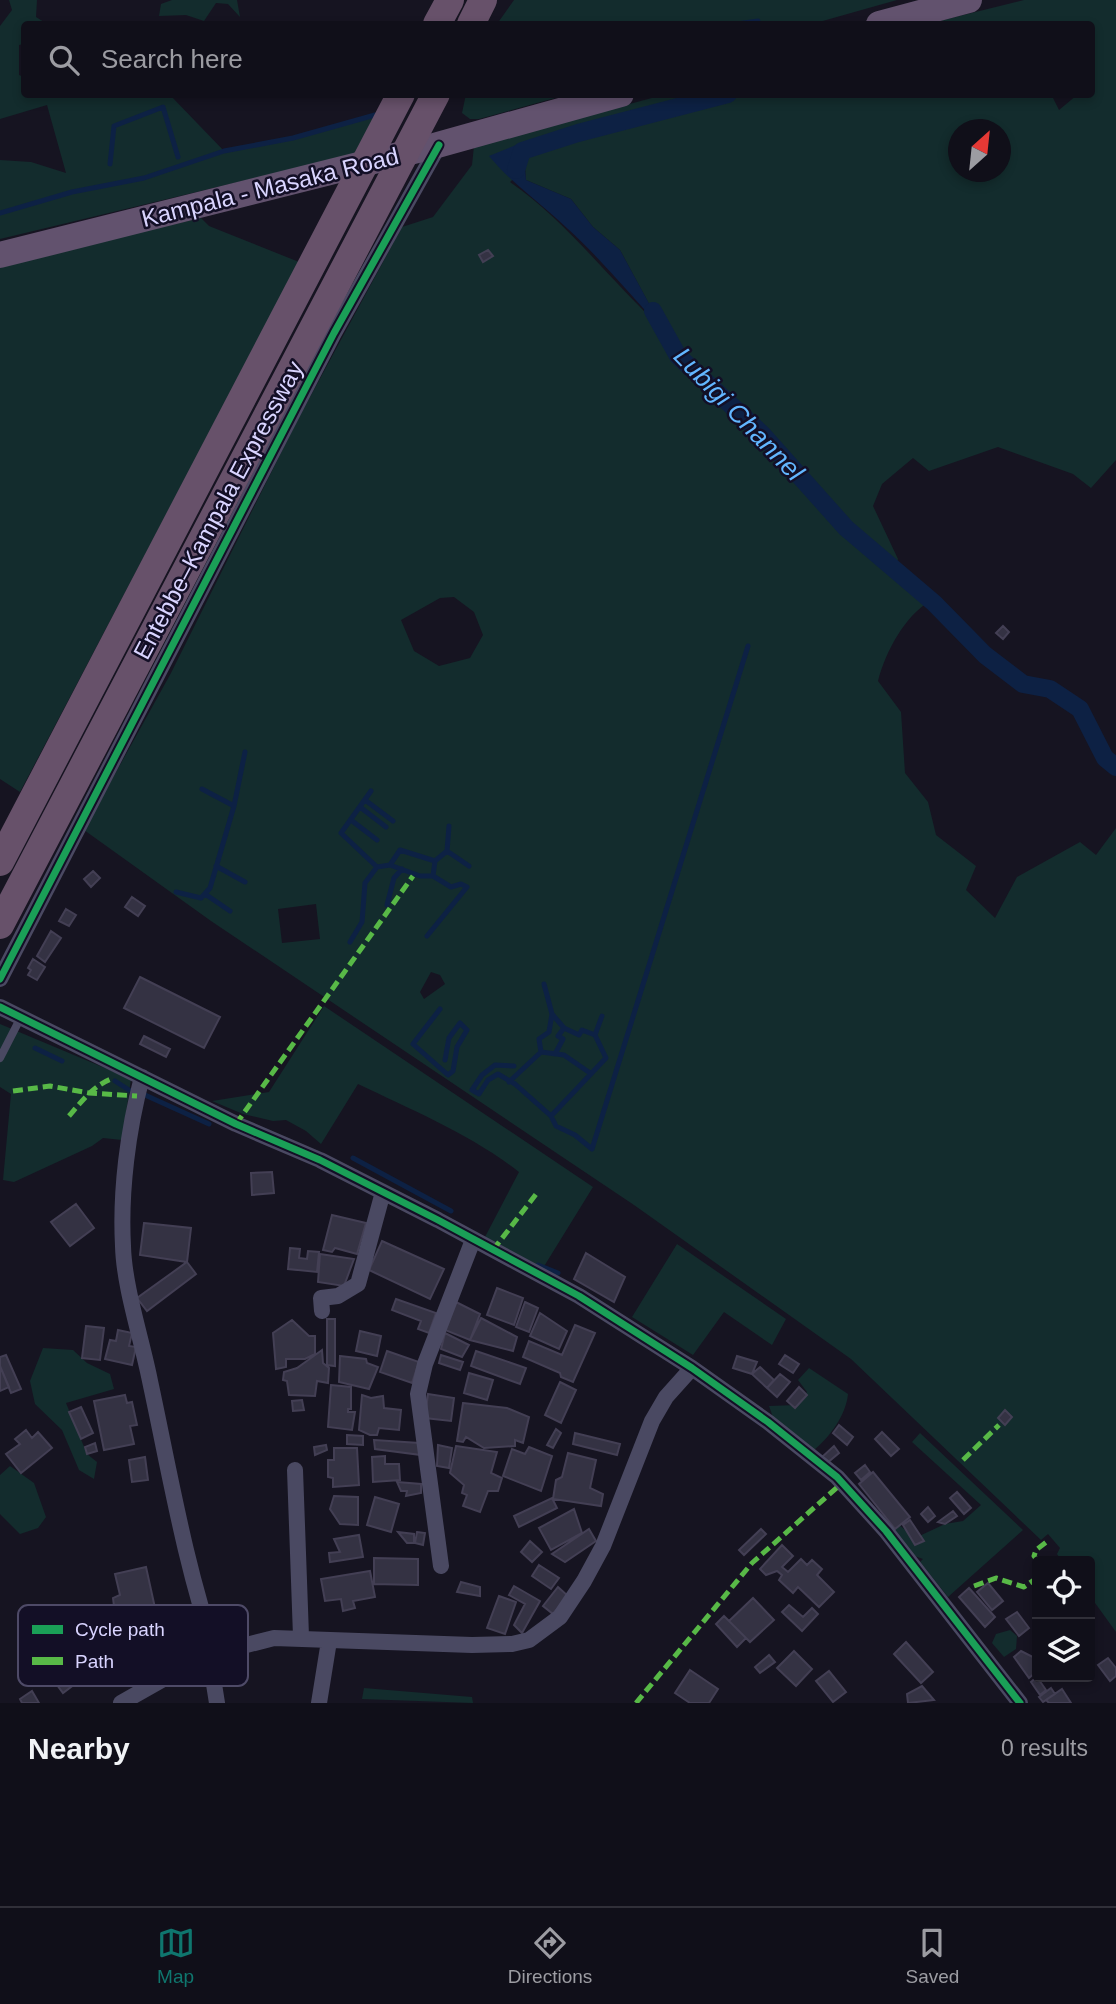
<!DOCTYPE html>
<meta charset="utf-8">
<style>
:root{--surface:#100f19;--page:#1e1d26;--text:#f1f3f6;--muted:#9c9ca2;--line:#302f38;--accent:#0f766e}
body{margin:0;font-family:Arial,sans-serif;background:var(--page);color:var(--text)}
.controls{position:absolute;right:21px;bottom:21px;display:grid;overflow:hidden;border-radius:7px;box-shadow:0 4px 10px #0003}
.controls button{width:63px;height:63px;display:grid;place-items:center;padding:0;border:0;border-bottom:2px solid var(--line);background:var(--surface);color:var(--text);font:35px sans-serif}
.compass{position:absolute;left:948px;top:119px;width:63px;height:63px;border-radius:50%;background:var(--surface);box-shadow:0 4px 10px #0003;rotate:27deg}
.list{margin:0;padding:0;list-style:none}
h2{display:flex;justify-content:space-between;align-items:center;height:91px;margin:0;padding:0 28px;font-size:30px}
h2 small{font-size:23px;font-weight:400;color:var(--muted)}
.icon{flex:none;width:38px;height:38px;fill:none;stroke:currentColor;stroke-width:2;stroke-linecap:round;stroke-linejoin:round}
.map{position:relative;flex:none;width:1116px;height:1703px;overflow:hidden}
.search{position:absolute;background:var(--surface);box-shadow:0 4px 10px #0003;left:21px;right:21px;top:21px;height:77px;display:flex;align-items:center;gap:18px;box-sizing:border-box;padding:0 24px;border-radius:7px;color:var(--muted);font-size:26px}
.sheet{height:203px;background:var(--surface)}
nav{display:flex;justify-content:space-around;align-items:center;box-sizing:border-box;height:98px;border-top:2px solid var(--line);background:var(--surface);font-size:19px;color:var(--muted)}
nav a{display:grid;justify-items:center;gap:4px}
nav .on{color:var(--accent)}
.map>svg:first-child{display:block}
</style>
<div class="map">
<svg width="1116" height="1703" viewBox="0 0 1116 1703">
<rect width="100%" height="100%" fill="#161421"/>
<path fill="#132c2d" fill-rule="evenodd" d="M9,0H37L36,17L47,24H24V44L19,45V75L24,77V94L170,95L224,151L293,138L375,115L355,154L0,239V160L31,162L66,173L47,105L0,119V26L12,10Z
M172,0H237L240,17L228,4L216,3L204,21L186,15L159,16L161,4Z
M514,0H897L812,24H497Z
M1024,0H1116V460L1091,488L1073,474L998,447L929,471L913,458L882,484L873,506L898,559L894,569L931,600C904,617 886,651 878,681L901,712L905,773L928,802L936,835L976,866L966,890L995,918L1017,877L1080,842L1096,855L1116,828V1632L1090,1596V1561H1062L1057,1554L1060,1548L1048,1534L1041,1540L851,1359L634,1205L211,921L84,830L171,673L296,423L402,227L433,217L472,165L474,146L663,95L1051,94L1059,110L1077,95L1092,94V24H927ZM958,130H1000V172H958ZM525,168L526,180L571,199L593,227L620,250L662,328C610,281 569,223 510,182ZM454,597L474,612L483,635L470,658L439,666L414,651L401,620L440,598ZM316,904L320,939L282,943L278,909ZM431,972L440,975L445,984L424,999L420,992Z
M466,94H566V95L479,119H470L462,113Z
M201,218L209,226L299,262L20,792L0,779V265Z
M324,1006L593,1187L543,1268L485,1237L519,1172C472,1135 412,1110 358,1084L321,1144L306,1131L286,1120L273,1121L243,1114L212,1101L269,1092Z
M0,1024L131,1079L122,1140L103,1138L92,1146L14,1182L3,1180L11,1094L0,1087Z
M677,1244L786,1319L772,1345L724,1312L693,1355L632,1317Z
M43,1348L73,1350L87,1363L110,1374L114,1389L66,1403L87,1454L97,1462L94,1479L79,1470L62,1430L35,1404L30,1381Z
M809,1368L848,1394C846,1415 830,1437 814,1450L775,1423L769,1406L797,1405L807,1392L798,1380Z
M920,1433L1023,1530L948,1597L920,1562L923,1559L909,1554L893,1526L898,1524L915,1538L945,1524L963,1521L981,1505L912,1442Z
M10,1466L34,1483L46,1517L38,1528L20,1534L0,1514V1475Z
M1010,1630L1017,1636L1016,1649L1004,1657L992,1643L996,1634Z
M364,1688L472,1697L473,1703L362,1699Z"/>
<path fill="#0d2144" d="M516,145L530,154L525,168L526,180L571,199L593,227L620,250L664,331C632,297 602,260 568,229C542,204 512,184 489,156Z"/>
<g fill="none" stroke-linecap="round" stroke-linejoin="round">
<path stroke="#0d2144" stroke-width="5" d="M737,24L758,21
M110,164L114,126L163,107L178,157
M0,213L72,192L144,178L224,151L293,138L375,115
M202,789L234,806
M371,791L341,833L377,867
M365,800L393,821
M360,807L386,827
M351,820L377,840
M447,851L469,866
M390,865L420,876H433L435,861
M216,866L245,882
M176,892L201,898L210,888L234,806L245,752
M205,894L230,911
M387,905L394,878L402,869
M427,936L467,887L461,884L451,887L433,876
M350,942L362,922L365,883L377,867L390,865L400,850L435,861L447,851L449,826
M440,1009L413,1044L448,1075L453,1071L457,1047L467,1030L460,1023L449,1038L445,1060
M552,1014L564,1028L579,1035L582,1030L595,1035
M35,1048L62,1061
M541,1052L539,1039L549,1032L552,1014L544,984
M555,1054L563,1039L558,1036L564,1028
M514,1066L495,1065L482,1075L472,1090L479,1094L488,1080L498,1074L515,1084L551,1116L556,1126L575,1135L592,1149L748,646
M115,1081L129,1090
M509,1082L541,1052L564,1055L590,1073
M145,1095L209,1124
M551,1116L606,1058L595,1035L602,1016
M353,1158L451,1211
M538,1265L558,1273"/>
<path stroke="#0d2144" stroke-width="18" d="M516,170L522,151L578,133L728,94
M653,311L678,356L762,434L846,528L934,603L985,655L1023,684L1050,689L1080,709L1105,758L1116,767"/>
</g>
<path fill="#343243" stroke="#433f54" stroke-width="2" d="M488,250L493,256L483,262L479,255Z
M1003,626L1009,632L1003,639L996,633Z
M93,871L100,878L91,887L84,879Z
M132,897L145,906L138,916L125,907Z
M66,909L76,915L69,926L59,921Z
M51,931L61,938L45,962L37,956Z
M33,959L45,967L37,980L28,975L31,970L28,968Z
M140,977L220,1017L204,1048L124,1008Z
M144,1036L170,1049L166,1057L140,1044Z
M272,1172L274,1193L252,1195L251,1173Z
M76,1204L94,1228L70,1246L51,1222Z
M332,1215L366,1223L357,1254L335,1248L332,1252L323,1250Z
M144,1223L191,1228L187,1262L140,1255Z
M382,1241L444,1269L430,1299L369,1270Z
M290,1248L300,1249L299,1258L307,1259L308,1251L319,1252L317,1272L288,1269Z
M586,1253L625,1277L614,1302L574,1279Z
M320,1254L354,1259L344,1286L318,1282Z
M187,1262L196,1274L147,1311L137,1298Z
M497,1288L523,1298L514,1325L487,1315Z
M396,1299L436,1313L429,1333L418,1329L421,1321L392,1310Z
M454,1301L480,1314L470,1340L445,1330Z
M525,1302L538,1308L529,1332L516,1327Z
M540,1313L567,1331L559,1349L530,1336Z
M481,1318L517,1337L513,1351L470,1340Z
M327,1319H335V1366L327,1365Z
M292,1320L309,1336H315V1354L305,1359H286V1367L276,1369L273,1333Z
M575,1325L595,1333L573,1382L561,1377L560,1373L523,1357L529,1341L562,1355Z
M86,1326L104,1328L100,1360L82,1358Z
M118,1330L132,1333L129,1346L136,1347L132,1365L105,1359L110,1340L116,1341Z
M360,1331L381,1336L377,1356L356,1351Z
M445,1333L469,1345L462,1357L441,1349Z
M322,1350L323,1363L329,1368L328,1383L317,1381L315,1396L289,1395L287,1381L283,1380L284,1372L297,1368Z
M387,1351L419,1362L412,1383L380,1372Z
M476,1351L526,1368L520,1384L471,1366Z
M6,1355L21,1389L11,1393L0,1366V1357Z
M441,1355L463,1362L460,1370L439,1363Z
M785,1355L799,1364L793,1373L779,1364Z
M340,1356L366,1359L367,1363L378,1367L369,1389L339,1382Z
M737,1356L757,1362L752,1374L733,1368Z
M0,1366L9,1387L0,1391Z
M760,1367L774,1380L767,1388L752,1374Z
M469,1373L493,1380L487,1400L464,1393Z
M780,1374L790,1382L777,1397L767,1388Z
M560,1382L576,1390L561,1423L545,1415Z
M331,1385L351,1387V1409H348V1412H355L352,1430L328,1427Z
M799,1387L807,1395L795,1408L787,1401Z
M428,1394L454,1398L451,1421L425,1418Z
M125,1395L127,1403L132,1402L137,1425L130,1426L134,1444L104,1450L94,1401Z
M362,1395L371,1398L383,1396L384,1408L401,1410L399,1430L379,1428L377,1435H370L359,1430Z
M302,1400L304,1410L293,1411L292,1401Z
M463,1403L507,1408L529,1417L523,1443L515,1440V1446L484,1448L466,1437L463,1442L457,1441Z
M81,1407L93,1433L81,1439L69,1412Z
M1005,1410L1012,1417L1005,1425L998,1418Z
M839,1425L853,1437L847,1445L833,1433Z
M556,1429L561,1433L553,1448L547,1445Z
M26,1430L32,1438L38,1432L52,1448L21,1473L6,1454L20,1444L15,1439Z
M882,1432L899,1449L891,1456L875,1439Z
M575,1433L620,1444L617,1455L573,1444Z
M347,1435L363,1436V1445L347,1444Z
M374,1440L419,1443L421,1455L375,1449Z
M95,1443L97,1451L87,1454L85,1447Z
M326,1445L327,1450L315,1455L314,1447Z
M438,1445L452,1448L449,1468L437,1466Z
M456,1446L497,1452L491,1473L502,1478L498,1491H488L480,1512L463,1506L467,1495L462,1493L464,1485L450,1473Z
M834,1446L839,1453L827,1463L822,1457Z
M529,1447L552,1456L541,1491L503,1476L512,1449L525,1454Z
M334,1448H357L359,1485L333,1487V1478L328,1477V1460H334Z
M568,1453L596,1460L590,1488L603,1494L601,1506L553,1499L556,1480L562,1477Z
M385,1456V1464H399L400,1480L373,1482L372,1457Z
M145,1457L148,1480L132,1482L129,1460Z
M865,1465L870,1472L861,1480L855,1473Z
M873,1472L910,1517L895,1529L859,1484Z
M397,1482L421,1484V1493L406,1496L407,1491H401Z
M957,1492L971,1508L964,1514L950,1498Z
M334,1496L358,1497V1525L340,1524L330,1509Z
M375,1497L399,1504L391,1532L367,1525Z
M552,1498L557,1508L519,1527L514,1516Z
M928,1507L935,1516L928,1522L921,1514Z
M574,1509L582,1533L551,1550L539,1528Z
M953,1511L957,1516L945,1524L938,1522Z
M910,1520L924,1541L915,1545L903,1525Z
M589,1529L596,1541L565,1562L552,1554Z
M761,1529L766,1534L744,1555L739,1550Z
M398,1532L414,1534V1543H407Z
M417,1532L425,1533L423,1545L415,1543Z
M359,1535L363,1557L330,1562L329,1553L340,1552L334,1539Z
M530,1541L542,1552L532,1562L521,1552Z
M782,1545L793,1556L782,1567L788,1572L801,1559L807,1565L812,1560L822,1569L817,1575L834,1592L819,1607L798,1587L793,1593L779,1580L782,1575L777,1571L766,1575L760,1569Z
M374,1558L418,1559V1585L374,1584Z
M539,1565L559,1578L551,1589L532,1576Z
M146,1567L155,1608L141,1620L116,1622L113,1598L120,1595L115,1574Z
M370,1571L375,1597L353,1601L355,1608L343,1611L341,1599L325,1601L321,1579Z
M461,1582L480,1587V1596L457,1592Z
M988,1583L1003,1601L992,1610L977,1592Z
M514,1586L540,1601L522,1633L514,1625L525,1604L509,1595Z
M558,1587L568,1596L553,1614L543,1606Z
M969,1588L995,1617L985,1627L959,1597Z
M499,1596L516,1602L505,1634L487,1628Z
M753,1598L774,1620L750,1642L729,1621Z
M789,1605L803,1617L812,1608L818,1614L802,1631L782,1612Z
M1017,1612L1029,1628L1019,1636L1006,1619Z
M724,1616L746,1638L737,1647L716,1624Z
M906,1642L933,1672L921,1683L894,1654Z
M76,1649L92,1671L63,1693L46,1670Z
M794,1651L812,1669L796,1686L777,1668Z
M1021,1651L1037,1659V1671L1029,1678L1014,1657Z
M769,1655L775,1662L760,1673L755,1667Z
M1108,1658L1116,1668V1676L1110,1681L1098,1665Z
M690,1670L718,1689L709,1703H690L675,1693Z
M829,1671L846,1692L833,1702L816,1681Z
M1037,1677L1046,1690L1040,1695L1031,1682Z
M922,1686L934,1700L908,1703L907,1694Z
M1051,1688L1055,1694L1043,1702L1039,1697Z
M1062,1689L1071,1703H1049L1046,1700Z
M32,1691L39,1703H22L20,1699Z"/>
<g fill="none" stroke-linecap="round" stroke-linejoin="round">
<path stroke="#4a4962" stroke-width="8" d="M0,1058L21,1017"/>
<path stroke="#4a4962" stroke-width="16" d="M0,979L334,333L439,145
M0,1007L236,1124L320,1160L438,1220L579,1296L692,1368L768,1422L837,1477L886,1531L1020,1703
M142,1077C128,1130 120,1191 123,1246C124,1287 142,1340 150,1381C170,1474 185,1565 216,1655
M322,1311L321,1298L338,1296L358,1284L383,1192
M295,1470L301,1636
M441,1566L418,1394L425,1364L473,1240
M210,1659L217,1703
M121,1703L181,1669L235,1648L274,1638L472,1645L512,1644L529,1640L560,1617L584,1581L603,1546L652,1421L666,1397L692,1368
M319,1703L329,1641"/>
<path stroke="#62526e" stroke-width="26" d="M879,24L969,0
M0,255L434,146L621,94"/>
<path stroke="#67516a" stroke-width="28" d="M437,24L450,0
M471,24L483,0"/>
<path stroke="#67516a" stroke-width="28" d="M0,862L401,94
M0,925L436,94"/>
<path stroke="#58b947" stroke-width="5" stroke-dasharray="10 5" stroke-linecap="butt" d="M13,1091L50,1086L89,1093L137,1096
M69,1116C82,1101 93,1086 111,1079
M236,1124L413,876
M493,1250L537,1193
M963,1460L999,1425
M1038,1561L1034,1556L1036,1550L1049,1540
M974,1586L996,1578L1024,1587L1037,1578
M636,1703L752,1563L842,1483"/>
<g stroke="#130f26" stroke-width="11">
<path id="cycleway" d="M0,979L334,333L439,145
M0,1007L236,1124L320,1160L438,1220L579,1296L692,1368L768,1422L837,1477L886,1531L1020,1703"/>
</g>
<use href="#cycleway" stroke="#1a9f57" stroke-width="7"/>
</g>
<g text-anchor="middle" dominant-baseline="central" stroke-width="5" stroke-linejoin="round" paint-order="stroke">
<g font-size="24" fill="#d9d4ff" stroke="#130f26">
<text transform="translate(270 187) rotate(-14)">Kampala - Masaka Road</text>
<text transform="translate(218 510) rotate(-62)">Entebbe–Kampala Expressway</text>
</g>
<g font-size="26" font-style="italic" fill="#62b6ff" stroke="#130f26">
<text transform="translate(739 414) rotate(46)">Lubigi Channel</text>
</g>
</g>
<rect x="18" y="1605" width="230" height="81" rx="10" fill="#130f26" stroke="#4e4a67" stroke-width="2"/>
<rect x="32" y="1625" width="31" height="9" fill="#1a9f57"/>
<rect x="32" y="1657" width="31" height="8" fill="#58b947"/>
<g font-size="19" fill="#d9d4ff">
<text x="75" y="1636">Cycle path</text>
<text x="75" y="1668">Path</text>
</g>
</svg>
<div class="controls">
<button><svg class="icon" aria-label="locate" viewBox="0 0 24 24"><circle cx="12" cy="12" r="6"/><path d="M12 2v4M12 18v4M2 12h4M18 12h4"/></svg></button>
<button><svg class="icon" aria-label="layers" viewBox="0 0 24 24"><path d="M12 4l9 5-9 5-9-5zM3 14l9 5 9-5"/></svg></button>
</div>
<svg class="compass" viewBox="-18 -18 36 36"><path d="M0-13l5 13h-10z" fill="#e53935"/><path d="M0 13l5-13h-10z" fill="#9c9ca2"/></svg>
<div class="search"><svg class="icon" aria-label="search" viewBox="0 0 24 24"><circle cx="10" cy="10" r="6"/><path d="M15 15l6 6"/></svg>Search here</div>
</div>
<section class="sheet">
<h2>Nearby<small>0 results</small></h2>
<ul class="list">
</ul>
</section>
<nav>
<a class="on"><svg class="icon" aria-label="map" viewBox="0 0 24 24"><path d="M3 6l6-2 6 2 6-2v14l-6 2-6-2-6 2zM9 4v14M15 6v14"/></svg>Map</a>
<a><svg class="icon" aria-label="directions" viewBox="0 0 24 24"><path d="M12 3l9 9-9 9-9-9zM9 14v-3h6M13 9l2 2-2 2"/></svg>Directions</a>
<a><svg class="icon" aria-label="saved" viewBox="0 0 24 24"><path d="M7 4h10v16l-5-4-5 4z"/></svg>Saved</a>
</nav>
